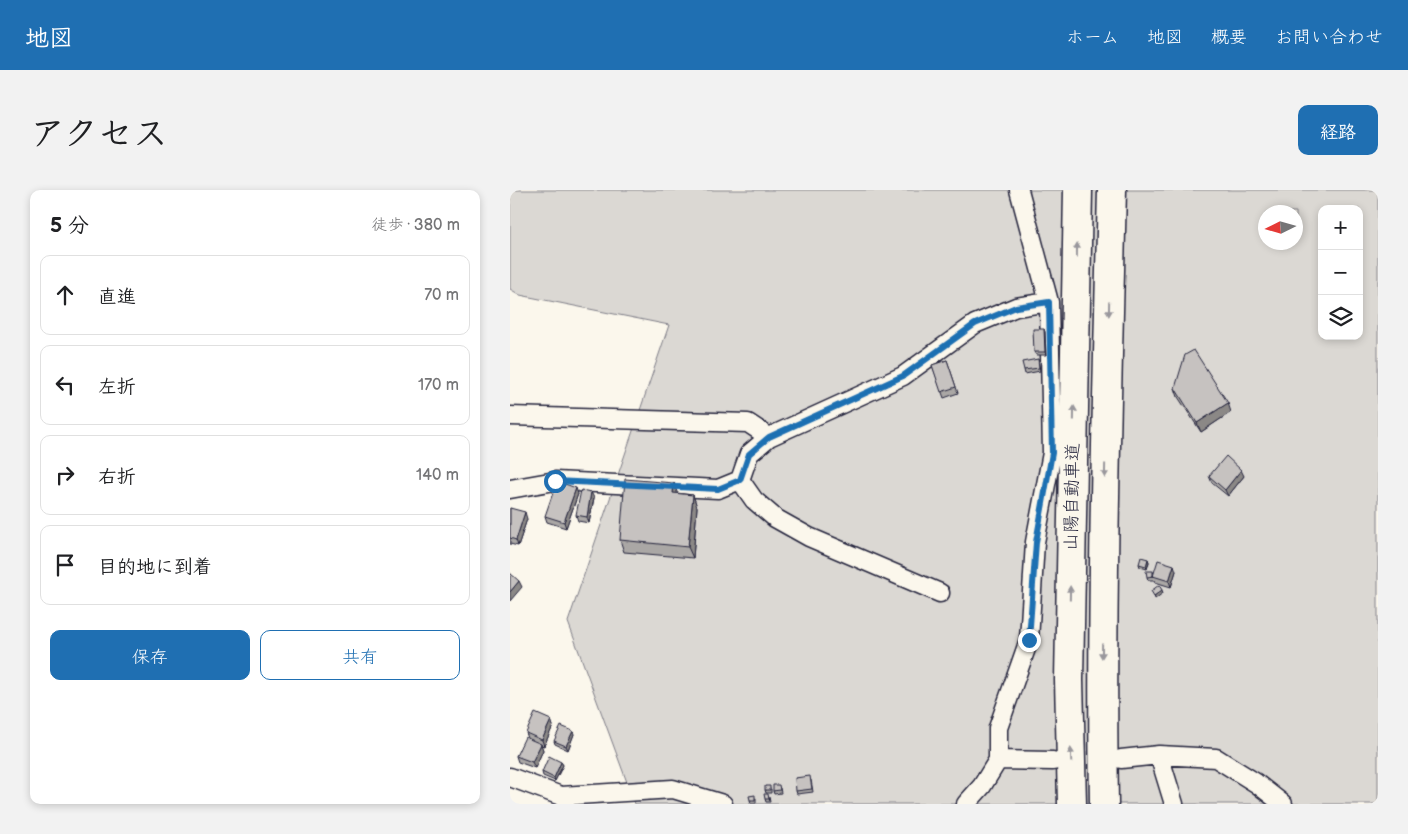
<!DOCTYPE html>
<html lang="ja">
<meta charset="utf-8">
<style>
:root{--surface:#fff;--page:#f2f2f2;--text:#202124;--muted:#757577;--line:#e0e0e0;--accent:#1f6fb2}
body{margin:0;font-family:"Balsamiq Sans","Klee One",sans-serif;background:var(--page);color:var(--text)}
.controls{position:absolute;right:15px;top:15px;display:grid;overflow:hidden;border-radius:10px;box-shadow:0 2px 8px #0003}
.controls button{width:45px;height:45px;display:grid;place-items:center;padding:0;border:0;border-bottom:1px solid var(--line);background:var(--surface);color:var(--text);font:25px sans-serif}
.compass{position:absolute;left:748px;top:15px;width:45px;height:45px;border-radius:50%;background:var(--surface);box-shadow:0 2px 8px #0003;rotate:265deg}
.stop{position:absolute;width:15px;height:15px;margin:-11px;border:4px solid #1f6fb2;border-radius:50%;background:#fff}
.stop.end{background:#1f6fb2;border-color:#fff;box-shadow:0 1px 5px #0008}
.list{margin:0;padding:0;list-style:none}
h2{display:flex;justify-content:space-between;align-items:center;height:65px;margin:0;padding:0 20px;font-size:21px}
h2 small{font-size:16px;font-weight:400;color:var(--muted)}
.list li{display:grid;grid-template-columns:32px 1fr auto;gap:15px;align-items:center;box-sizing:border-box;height:80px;margin:0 10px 10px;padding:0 10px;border:1px solid var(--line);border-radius:10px}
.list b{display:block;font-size:19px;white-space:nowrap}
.list em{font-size:16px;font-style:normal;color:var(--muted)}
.actions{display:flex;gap:10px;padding:15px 20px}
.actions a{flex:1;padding:11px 0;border:1px solid var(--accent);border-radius:10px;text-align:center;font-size:18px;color:var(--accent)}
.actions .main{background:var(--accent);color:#fff}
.icon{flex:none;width:28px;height:28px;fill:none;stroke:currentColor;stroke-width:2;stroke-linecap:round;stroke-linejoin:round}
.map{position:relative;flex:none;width:868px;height:614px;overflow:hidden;border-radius:10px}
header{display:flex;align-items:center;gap:30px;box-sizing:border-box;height:70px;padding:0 25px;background:var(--accent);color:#fff}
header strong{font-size:24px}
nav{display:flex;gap:28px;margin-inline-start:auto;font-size:18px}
.intro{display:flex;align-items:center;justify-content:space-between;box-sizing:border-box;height:120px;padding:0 30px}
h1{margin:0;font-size:35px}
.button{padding:12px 22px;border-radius:10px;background:var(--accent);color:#fff;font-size:18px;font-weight:700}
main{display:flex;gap:30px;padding:0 30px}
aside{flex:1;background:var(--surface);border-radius:10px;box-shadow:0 2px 8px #0003}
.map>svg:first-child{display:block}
</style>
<header>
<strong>地図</strong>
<nav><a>ホーム</a><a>地図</a><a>概要</a><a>お問い合わせ</a></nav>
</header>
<div class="intro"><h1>アクセス</h1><a class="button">経路</a></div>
<main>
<aside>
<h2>5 分<small>徒歩 · 380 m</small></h2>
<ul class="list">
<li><svg class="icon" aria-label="ahead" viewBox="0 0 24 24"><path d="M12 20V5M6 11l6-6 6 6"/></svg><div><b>直進</b></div><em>70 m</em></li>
<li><svg class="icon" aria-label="left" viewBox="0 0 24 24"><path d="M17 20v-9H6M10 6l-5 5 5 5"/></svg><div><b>左折</b></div><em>170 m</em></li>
<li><svg class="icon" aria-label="right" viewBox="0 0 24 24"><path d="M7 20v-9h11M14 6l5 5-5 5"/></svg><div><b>右折</b></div><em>140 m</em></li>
<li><svg class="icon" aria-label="arrive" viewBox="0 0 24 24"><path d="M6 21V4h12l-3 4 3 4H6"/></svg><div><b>目的地に到着</b></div></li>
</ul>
<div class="actions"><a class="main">保存</a><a>共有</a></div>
</aside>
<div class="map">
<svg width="868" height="614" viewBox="0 0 868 614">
<rect width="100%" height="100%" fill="#fbf7ec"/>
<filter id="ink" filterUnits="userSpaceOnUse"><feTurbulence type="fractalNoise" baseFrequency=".02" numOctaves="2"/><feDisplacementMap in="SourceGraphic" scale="10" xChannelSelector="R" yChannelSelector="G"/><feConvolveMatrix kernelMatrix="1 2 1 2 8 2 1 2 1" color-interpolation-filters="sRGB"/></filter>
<g filter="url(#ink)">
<path fill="#dbd8d3" stroke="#7e7d87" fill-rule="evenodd" d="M0,0H868V614H125L58,432L159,135L10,105L0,99ZM812,19H849V146H812ZM756,22H786V52H756Z"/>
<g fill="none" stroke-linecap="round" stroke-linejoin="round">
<g stroke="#22223b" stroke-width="21">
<path id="minor" d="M0,226L238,233L259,247
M230,290L244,310L265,328L299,347L430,403
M0,299L45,291L208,299L230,290L239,264L259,247L393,186L465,134L506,117L539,112
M649,565L664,614
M611,569L649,565L706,568L746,593L773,614
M488,570L543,571
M0,587L51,606L163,599L213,614
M456,614L472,596L488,570V538L519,450L525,352L542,263L539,112L509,0"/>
</g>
<g stroke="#22223b" stroke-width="31">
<path id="motorway" d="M562,614L559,490L568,0
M594,614C591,409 597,205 602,0"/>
</g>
<use href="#minor" stroke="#fbf7ec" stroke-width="18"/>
<use href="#motorway" stroke="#fbf7ec" stroke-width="28"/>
</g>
<path fill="#aaa7a5" stroke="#22223b" d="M534,139L535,142L536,165H526L524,162Z
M528,169L530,181L515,184L514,180Z
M437,170L448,203L434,208L422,175Z
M665,198L721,222L691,242L668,207Z
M699,286H734L718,306L702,293Z
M167,303L183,305L187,317L183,368L114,362L110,350Z
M68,304L56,338L37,332L35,326Z
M84,308L79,333L68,331L66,325Z
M0,318L17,329L8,356L0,354Z
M638,369L639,372L637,379L630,377L629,374Z
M666,381L661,397L645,392L644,390H638L637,387L644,382Z
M41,530L43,536L34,556L31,555L33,560L25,578L8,572L6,566L18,548L16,543Z
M64,544L58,560L45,554L44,551Z
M51,572L53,575L45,591L33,586L32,582Z
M301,590L303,602L287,604L286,601Z
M270,598L271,603L264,604L263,601Z
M261,599V603H256L255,600Z
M259,607L260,612H256L255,609Z
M246,608V613H241L240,610Z"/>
<path fill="#8b8886" stroke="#22223b" d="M534,139L535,142L536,165L535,162Z
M718,213L721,222L691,242L687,233Z
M731,280L734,286L718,306L715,300Z
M164,293L168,305L163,303Z
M66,298L68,304L56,338L54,332Z
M81,302L84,308L79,333L77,327Z
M183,305L187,317L183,368L178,357Z
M15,322L17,329L8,356L6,350Z
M638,369L639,372L637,379L636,376Z
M664,375L666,381L661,397L659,391Z
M9,391L12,397L0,411V402Z
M652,400L653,403L645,409L644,406Z
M41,530L43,536L34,556L32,550Z
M63,541L64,544L58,560L56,556Z
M31,554L33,560L25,578L22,572Z
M51,572L53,575L45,591L44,588Z"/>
<path fill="#c6c2c0" stroke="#22223b" d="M523,139H534L535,162H524Z
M684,160L718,213L687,233L665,198L675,165Z
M528,169L529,178L514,180L512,172Z
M437,170L446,197L431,202L422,175Z
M716,266L731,280L715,300L699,286Z
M115,289L164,293L163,303L183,305L178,357L110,350Z
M47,291L66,298L54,332L35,326Z
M71,300L81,302L77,327L66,325Z
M0,318L15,322L6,350L0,348Z
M631,367L638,369L636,376L629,374Z
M648,370L664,375L659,391L643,386Z
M636,381H643V386H644L637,387Z
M0,383L9,391L0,402Z
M649,395L652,400L644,406L641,401Z
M25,523L41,530L32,550L16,543Z
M51,536L63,541L56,556L44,551Z
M15,547L31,554L22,572L6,566Z
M39,566L51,572L44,588L32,582Z
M300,586L302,599L286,601L285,588Z
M263,595H269L270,600L263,601Z
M255,596H260V600H255Z
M254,604H258L259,609H255Z
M245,605V610H240L239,606Z"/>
<defs><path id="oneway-solid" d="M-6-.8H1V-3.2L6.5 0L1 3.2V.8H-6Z" transform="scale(1.25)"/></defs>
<g fill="#99979c">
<use href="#oneway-solid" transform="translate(567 60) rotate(-89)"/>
<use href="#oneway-solid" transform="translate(599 119) rotate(91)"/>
<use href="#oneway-solid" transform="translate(564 223) rotate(-89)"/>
<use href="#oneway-solid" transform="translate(595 281) rotate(91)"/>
<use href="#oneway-solid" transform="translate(560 403) rotate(-89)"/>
<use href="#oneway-solid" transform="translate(592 461) rotate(91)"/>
<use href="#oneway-solid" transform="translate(561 565) rotate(-92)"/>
</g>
</g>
<g fill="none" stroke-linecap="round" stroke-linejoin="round" filter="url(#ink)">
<path stroke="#1f6fb2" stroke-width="6" d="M45,291L208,299L230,290L239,264L259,247L393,186L465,134L506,117L539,112L542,263L526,352L519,450"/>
</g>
<g text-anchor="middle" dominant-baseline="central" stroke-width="4.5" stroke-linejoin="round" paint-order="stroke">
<g font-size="18" fill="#22223b" stroke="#fbf7ec">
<text transform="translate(562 307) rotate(-89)">山陽自動車道</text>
</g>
</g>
</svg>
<div class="controls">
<button>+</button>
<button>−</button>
<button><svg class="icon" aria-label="layers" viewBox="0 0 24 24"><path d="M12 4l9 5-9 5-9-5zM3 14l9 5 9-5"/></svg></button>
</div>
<svg class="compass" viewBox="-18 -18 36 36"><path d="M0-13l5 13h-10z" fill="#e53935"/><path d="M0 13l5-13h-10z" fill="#757577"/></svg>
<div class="stop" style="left:45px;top:291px"></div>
<div class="stop end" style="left:519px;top:450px"></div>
</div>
</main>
